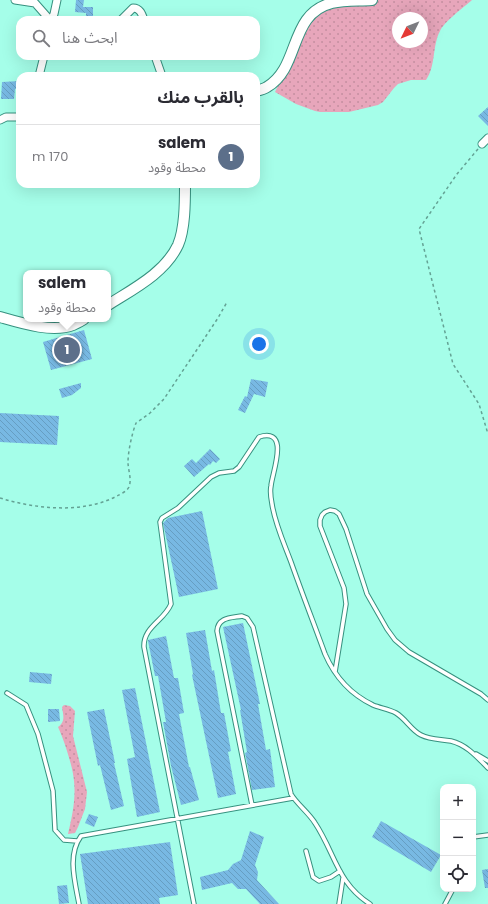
<!DOCTYPE html>
<html lang="ar">
<meta charset="utf-8">
<style>
:root{--surface:#fff;--page:#f7f7f7;--text:#2b2b33;--muted:#7c7c81;--line:#e1e1e2;--accent:#b45309}
body{margin:0;font-family:Poppins,"Noto Sans Arabic",sans-serif;background:var(--page);color:var(--text);direction:rtl}
.controls{position:absolute;right:12px;bottom:12px;display:grid;overflow:hidden;border-radius:8px;box-shadow:0 4px 16px #0002}
.controls button{width:36px;height:36px;display:grid;place-items:center;padding:0;border:0;border-bottom:1px solid var(--line);background:var(--surface);color:var(--text);font:20px sans-serif}
.compass{position:absolute;left:392px;top:12px;width:36px;height:36px;border-radius:50%;background:var(--surface);box-shadow:0 4px 16px #0002;rotate:227deg}
.you{position:absolute;left:259px;top:344px;width:14px;height:14px;margin:-10px;border:3px solid #fff;border-radius:50%;background:#1a73e8;box-shadow:0 0 0 6px #1a73e833}
.badge{display:grid;place-items:center;width:26px;height:26px;border-radius:50%;background:var(--accent);color:#fff;font-size:13px;font-weight:700}
.pin{position:absolute;translate:-50% -50%;border:2px solid #fff;box-shadow:0 1px 4px #0006}
.popup{position:absolute;left:23px;top:270px;width:88px;height:52px;box-sizing:border-box;display:grid;place-content:center;border-radius:8px;background:var(--surface);filter:drop-shadow(0 1px 3px #0005);font-size:13px;white-space:nowrap;color:var(--muted)}
.popup b{font-size:15px;color:var(--text)}
.popup::after{content:'';position:absolute;left:50%;top:100%;margin-left:-8px;border:8px solid transparent;border-top-color:var(--surface)}
.list{margin:0;padding:0;list-style:none}
h2{display:flex;justify-content:space-between;align-items:center;height:52px;margin:0;padding:0 16px;font-size:17px}
h2 small{font-size:13px;font-weight:400;color:var(--muted)}
.list li{display:grid;grid-template-columns:26px 1fr auto;gap:12px;align-items:center;box-sizing:border-box;height:64px;padding:0 16px;border-top:1px solid var(--line)}
.list b{display:block;font-size:15px;white-space:nowrap}
.list p{margin:0;font-size:13px;white-space:nowrap;color:var(--muted)}
.list em{font-size:13px;font-style:normal;color:var(--muted)}
.icon{flex:none;width:22px;height:22px;fill:none;stroke:currentColor;stroke-width:2;stroke-linecap:round;stroke-linejoin:round}
.map{position:relative;flex:none;width:488px;height:904px;overflow:hidden;direction:ltr}
.search{position:absolute;background:var(--surface);box-shadow:0 4px 16px #0002;left:16px;top:16px;width:244px;height:44px;display:flex;align-items:center;gap:10px;box-sizing:border-box;padding:0 14px;border-radius:12px;color:var(--muted);font-size:15px}
.panel{position:absolute;background:var(--surface);box-shadow:0 4px 16px #0002;left:16px;top:72px;width:244px;height:116px;border-radius:12px;direction:rtl}
.map>svg:first-child{display:block}
</style>
<div class="map">
<svg width="488" height="904" viewBox="0 0 488 904">
<defs>
<pattern id="grass-dots" width="8" height="8" patternUnits="userSpaceOnUse"><rect width="8" height="8" fill="#e7a6bb"/><path d="M2 2h.1M6 6h.1" fill="none" stroke="#c48ea0" stroke-width="1.8" stroke-linecap="round"/></pattern>
<pattern id="building-back-hatch" width="6" height="6" patternUnits="userSpaceOnUse"><rect width="6" height="6" fill="#78b9e3"/><path d="M-1 5l2 2M0 0l6 6M5-1l2 2" fill="none" stroke="#669ec2"/></pattern>
</defs>
<rect width="100%" height="100%" fill="#a5fee9"/>
<path fill="url(#grass-dots)" fill-rule="evenodd" d="M373,0H472C464,7 444,22 440,31C432,46 436,66 426,80H411L398,84L394,88L383,102L378,105L349,112H320L315,111L296,104L275,92L314,11ZM398,18H422V42H398Z
M64,705L70,706L75,711L73,736L87,792L85,809L78,827L75,833L68,834C72,817 76,799 74,781C73,767 64,740 58,727C66,721 63,715 62,707Z"/>
<path fill="url(#building-back-hatch)" d="M76,0H84L83,7H93V18L86,17V13L75,12Z
M20,81V88L15,89L14,99H1L2,82Z
M488,107V126L478,116Z
M84,330L92,359L51,370L43,342Z
M251,379L268,382L265,397L254,394L245,413L238,410L245,396L247,397Z
M81,383V388L72,395L62,398L59,389Z
M0,413L59,416L57,445L0,442Z
M210,449L220,459L216,463L213,461L210,465L209,464L194,477L184,466L192,459L196,463Z
M202,511L218,589L179,597L163,523L168,518Z
M243,623L260,704H258L266,750L270,749L275,787L252,790L247,763L245,753L247,752L240,710H241L223,627Z
M205,630L212,671L214,670L221,713H224L231,751L228,752L236,794L218,798L192,675L193,674L186,633Z
M166,636L174,678H178L184,713L179,714L189,767H190L199,800L181,805L171,766L163,722H166L158,676H155L148,641V640Z
M30,672L52,674L51,684L29,682Z
M135,688L160,812L137,817L127,759L135,757L122,690Z
M48,709H59L60,721L48,722Z
M104,709L115,763H114L124,806L111,810L100,765L98,766L87,712Z
M89,814L98,817L94,827L85,823Z
M381,821L441,855L431,872L372,837Z
M250,831L264,837L255,865L258,872L257,880L279,904H260L246,889H238L232,883L202,890L200,877L228,870L233,864L241,860Z
M170,842L178,895L159,898L160,904H88L80,854Z
M488,869V888H485L482,870Z
M67,885L69,903L59,904L57,886Z"/>
<g fill="none" stroke-linecap="round" stroke-linejoin="round">
<g stroke="#36917f" stroke-width="5.5">
<path id="lane" d="M335,672L346,604L344,588L320,526V520L322,515L325,512L330,510L335,511L339,514L346,529L367,594L387,629L395,640L409,652L481,694L488,700
M7,693L26,705L38,734L53,791L55,830L64,840L77,841
M476,754L488,761
M252,805L217,631C218,617 231,618 242,616L247,618L253,627L291,794C296,803 309,813 315,823C335,853 337,883 370,904
M473,837L488,835
M306,851L313,877L319,881L331,877L340,871
M79,904C75,882 67,855 81,836L293,798
M194,904L144,647C143,627 164,621 171,604L160,522L162,518L178,508L211,477L219,473L234,471L239,467L259,437C291,427 272,473 271,486C270,491 271,499 272,504C275,524 284,543 291,562C302,593 314,624 325,654C335,677 350,694 373,705C380,708 389,709 396,713C406,719 411,730 421,735C431,740 441,739 451,741C467,745 477,757 488,768
M339,904L343,878
M445,904L453,889"/>
</g>
<g stroke="#36917f" stroke-width="9">
<path id="street" d="M15,0L35,3L50,20
M51,20L54,14L57,0
M121,20L133,8C140,8 142,14 144,20
M155,56L162,76
M39,76L44,56
M0,120L6,117H20
M482,144L488,138"/>
</g>
<g stroke="#36917f" stroke-width="12">
<path id="secondary" d="M256,91C260,90 264,89 267,87C301,67 288,14 332,3C345,0 358,1 372,0
M108,305C133,289 165,273 178,245C185,229 185,202 185,184
M0,317C21,323 52,333 73,325C77,323 81,321 84,319"/>
</g>
<path stroke="#64a294" stroke-width="1.5" stroke-dasharray="3 3" stroke-linecap="butt" d="M478,149L457,174L419,229L453,364L479,404L488,434
M0,498C36,509 83,514 117,496C121,494 127,491 129,487C132,479 128,470 128,462C128,452 132,433 136,423L150,413L164,399L218,318L227,302"/>
<use href="#lane" stroke="#fff" stroke-width="3.5"/>
<use href="#street" stroke="#fff" stroke-width="7"/>
<use href="#secondary" stroke="#fff" stroke-width="10"/>
</g>
</svg>
<div class="controls">
<button>+</button>
<button>−</button>
<button><svg class="icon" aria-label="locate" viewBox="0 0 24 24"><circle cx="12" cy="12" r="6"/><path d="M12 2v4M12 18v4M2 12h4M18 12h4"/></svg></button>
</div>
<svg class="compass" viewBox="-18 -18 36 36"><path d="M0-13l5 13h-10z" fill="#e53935"/><path d="M0 13l5-13h-10z" fill="#7c7c81"/></svg>
<div class="you"></div>
<div class="pin badge" style="left:67px;top:350px;background:#5c6f8a">1</div>
<div class="popup"><b>salem</b>محطة وقود</div>
<div class="search"><svg class="icon" aria-label="search" viewBox="0 0 24 24"><circle cx="10" cy="10" r="6"/><path d="M15 15l6 6"/></svg>ابحث هنا</div>
<section class="panel">
<h2>بالقرب منك<small></small></h2>
<ul class="list">
<li><span class="badge" style="background:#5c6f8a">1</span><div><b>salem</b><p>محطة وقود</p></div><em>170 m</em></li>
</ul>
</section>
</div>
